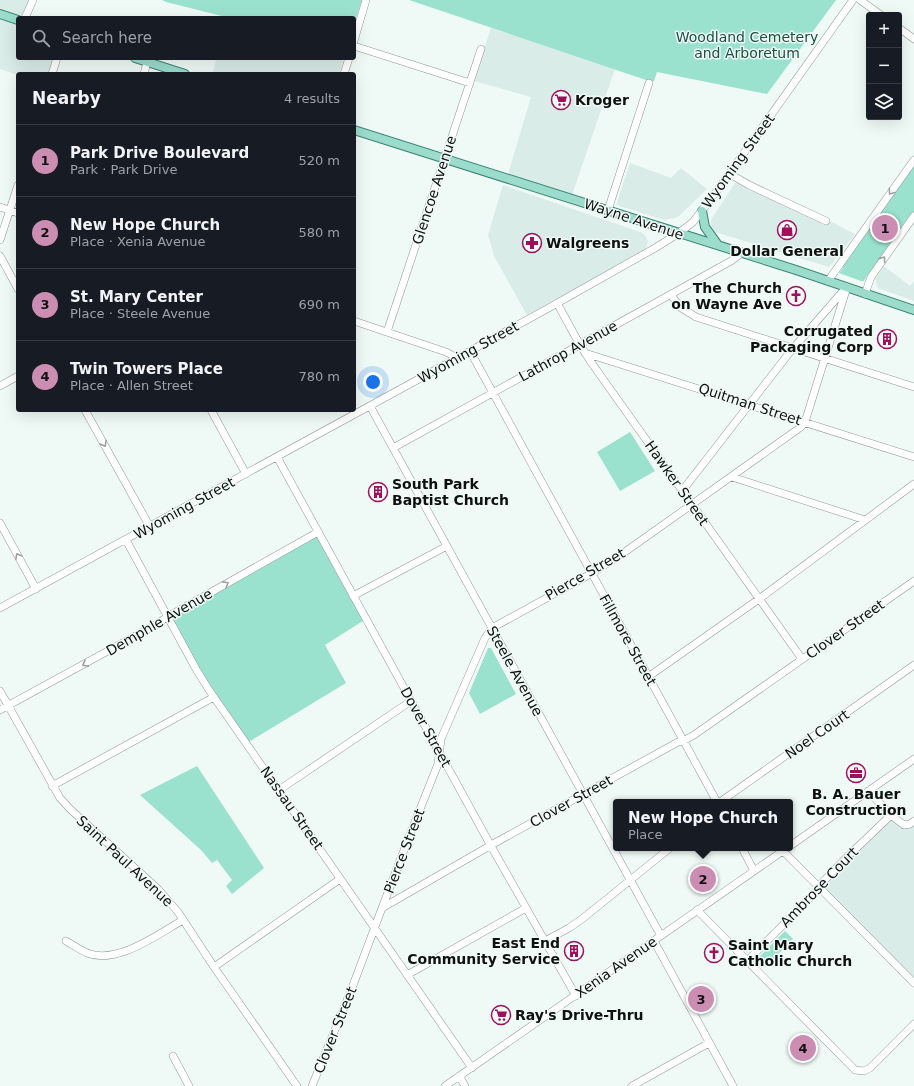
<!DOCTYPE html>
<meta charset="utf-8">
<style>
:root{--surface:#171b24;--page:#20242c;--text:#f1f3f6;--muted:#9ea1a6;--line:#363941;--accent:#cb8db1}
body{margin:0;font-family:"DejaVu Sans",sans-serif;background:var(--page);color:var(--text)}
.controls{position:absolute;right:12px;top:12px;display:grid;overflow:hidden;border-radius:4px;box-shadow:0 4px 16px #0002}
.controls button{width:36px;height:36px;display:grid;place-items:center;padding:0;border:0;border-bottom:1px solid var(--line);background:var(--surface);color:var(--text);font:20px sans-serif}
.you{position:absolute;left:373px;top:382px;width:14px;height:14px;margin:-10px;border:3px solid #fff;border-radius:50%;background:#1a73e8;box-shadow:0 0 0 6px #1a73e833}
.badge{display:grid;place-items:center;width:26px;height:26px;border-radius:50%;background:var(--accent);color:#111;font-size:13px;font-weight:700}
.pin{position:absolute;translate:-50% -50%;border:2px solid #fff;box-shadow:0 1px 4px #0006}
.popup{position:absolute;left:613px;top:799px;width:180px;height:52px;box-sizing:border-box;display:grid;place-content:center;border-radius:4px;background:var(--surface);filter:drop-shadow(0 1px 3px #0005);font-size:13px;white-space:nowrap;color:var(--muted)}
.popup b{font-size:15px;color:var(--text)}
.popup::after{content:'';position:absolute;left:50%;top:100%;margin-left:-8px;border:8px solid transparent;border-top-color:var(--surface)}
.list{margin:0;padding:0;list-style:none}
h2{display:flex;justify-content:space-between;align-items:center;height:52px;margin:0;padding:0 16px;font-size:17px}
h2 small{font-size:13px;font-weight:400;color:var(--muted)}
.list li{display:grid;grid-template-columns:26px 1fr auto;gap:12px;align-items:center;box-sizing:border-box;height:72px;padding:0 16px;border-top:1px solid var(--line)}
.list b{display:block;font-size:15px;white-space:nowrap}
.list p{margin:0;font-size:13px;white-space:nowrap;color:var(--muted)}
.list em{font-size:13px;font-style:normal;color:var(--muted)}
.icon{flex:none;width:22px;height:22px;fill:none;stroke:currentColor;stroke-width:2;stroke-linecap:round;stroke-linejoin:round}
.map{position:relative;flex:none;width:914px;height:1086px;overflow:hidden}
.search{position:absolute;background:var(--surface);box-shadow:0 4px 16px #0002;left:16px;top:16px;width:340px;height:44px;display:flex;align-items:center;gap:10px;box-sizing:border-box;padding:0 14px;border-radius:4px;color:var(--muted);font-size:15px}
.panel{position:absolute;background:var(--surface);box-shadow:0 4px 16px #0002;left:16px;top:72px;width:340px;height:340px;border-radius:4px}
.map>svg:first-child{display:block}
</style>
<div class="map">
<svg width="914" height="1086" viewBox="0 0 914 1086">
<rect width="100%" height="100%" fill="#eff9f6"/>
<path fill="#daece7" d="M0,0H35L30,18H18V58H54L48,74L18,75L0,69Z
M491,28L615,69L572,195L508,174L531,97L474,81Z
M217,58H344L339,74H212Z
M630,163L671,178L681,168L707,189L679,216L675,218L664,220L616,205Z
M740,175L855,234L829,267L715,232L711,226V220Z
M503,185L643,233L646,237L648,242L646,248L640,253L527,315L494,256L488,235Z
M884,266L910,286L914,281V301L878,288L875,279Z
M891,815L904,825L914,821V983L820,885Z"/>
<path fill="#9be2ce" d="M162,0H362L354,24V18H230L166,2Z
M409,0H836L767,94L657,72L654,81L646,80Z
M914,160V216L871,277L867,276L864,281H861L839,273L843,268L841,263Z
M630,432L655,471L620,491L597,452Z
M318,532L366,619L325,645L346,683L247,743L167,617Z
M488,648H491L516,694L480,714L469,693Z
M197,766L264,868L232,894L226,886L232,880L217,860L212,863L201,850L140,795Z
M785,931L793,939L765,967L757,959Z"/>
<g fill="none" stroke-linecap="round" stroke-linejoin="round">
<g stroke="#919997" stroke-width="8">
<path id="minor" d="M860,0L881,15
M25,18L33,0
M899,28L914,39
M354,41L366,0
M354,46L470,83
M52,74L57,58
M144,74L147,62
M344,74L349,58
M730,174L749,185L826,221
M0,207L18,213
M608,210L649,83
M0,240L18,185
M0,256L18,289
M828,281L914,160
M865,294L871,277L914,216
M671,295L680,307L696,317L914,387
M557,303L580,345L593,365L802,659
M354,321L446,352L457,358
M387,332L481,49
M470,351L717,802
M585,353L914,457
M0,386L18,376
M370,406L661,936
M85,410L150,527
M211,410L246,474
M393,448L731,261L739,255L737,251
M277,457L491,846L576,996
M732,477L865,520
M682,491L790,352L844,290
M0,523L36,589
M126,540L196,669L209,690L472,1068
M353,596L447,546
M0,608L545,310L655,248L679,233L693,222L719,188L853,0
M648,677L759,599L914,484
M0,691L60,798L70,809L158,889L178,912L214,967L297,1086
M0,710L157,624L167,617L318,532
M52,786L214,697
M279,790L411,701
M868,791L891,815L904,825L910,824L914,821
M720,802L914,665
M790,846L914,759
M742,848L754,871
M783,851L914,983
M382,908L409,837L438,764L441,739L485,638L492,628L594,572L622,554L801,427L805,422L847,287
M697,910L855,1070L864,1071L870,1068L914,1024
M66,941C73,945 80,950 87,953C117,965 158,934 183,920
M545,941L569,928L582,919L670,848
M654,941L733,1086
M747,961L820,888V885L842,862L891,815
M214,967L340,879
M407,975L526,908
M173,1056L189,1086
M459,1076L465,1086
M312,1086L352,988L382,908L493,844L678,742L683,741L694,735L914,581
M445,1086L787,848
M632,1086L709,1043"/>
</g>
<g stroke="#3e8674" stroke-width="10">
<path id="major" d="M0,14L18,20
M135,58L185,74
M354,130L796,270L914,310
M702,211L705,227L718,245"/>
</g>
<use href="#minor" stroke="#fff" stroke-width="7"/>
<use href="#major" stroke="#9bdccc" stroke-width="8"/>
</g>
<defs><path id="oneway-chevron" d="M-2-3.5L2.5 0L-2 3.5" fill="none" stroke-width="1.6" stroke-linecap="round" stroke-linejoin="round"/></defs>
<g stroke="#9fa09f">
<use href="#oneway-chevron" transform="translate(891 192) rotate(126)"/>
<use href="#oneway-chevron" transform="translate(883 259) rotate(-55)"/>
<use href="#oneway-chevron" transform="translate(104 444) rotate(61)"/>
<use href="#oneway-chevron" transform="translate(18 556) rotate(-118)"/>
<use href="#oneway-chevron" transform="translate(226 584) rotate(-29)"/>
<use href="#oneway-chevron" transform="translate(85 664) rotate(151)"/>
</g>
<defs>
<g id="supermarket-ring" transform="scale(1)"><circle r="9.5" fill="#eff9f6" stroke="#9d105d" stroke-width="1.5"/><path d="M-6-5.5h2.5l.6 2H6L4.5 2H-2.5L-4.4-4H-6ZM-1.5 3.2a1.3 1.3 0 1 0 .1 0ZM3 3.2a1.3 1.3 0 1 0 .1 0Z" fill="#9d105d"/></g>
<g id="shop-ring" transform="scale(1)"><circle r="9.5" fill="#eff9f6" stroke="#9d105d" stroke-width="1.5"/><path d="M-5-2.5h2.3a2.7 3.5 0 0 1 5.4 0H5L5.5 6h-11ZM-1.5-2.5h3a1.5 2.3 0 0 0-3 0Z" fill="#9d105d"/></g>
<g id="pharmacy-ring" transform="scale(1)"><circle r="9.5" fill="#eff9f6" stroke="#9d105d" stroke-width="1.5"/><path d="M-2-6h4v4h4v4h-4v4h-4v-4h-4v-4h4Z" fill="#9d105d"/></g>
<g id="church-ring" transform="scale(1)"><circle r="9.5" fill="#eff9f6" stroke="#9d105d" stroke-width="1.5"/><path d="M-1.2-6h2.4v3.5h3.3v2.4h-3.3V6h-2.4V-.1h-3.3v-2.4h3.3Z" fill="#9d105d"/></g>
<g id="building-ring" transform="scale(1)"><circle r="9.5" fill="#eff9f6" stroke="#9d105d" stroke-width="1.5"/><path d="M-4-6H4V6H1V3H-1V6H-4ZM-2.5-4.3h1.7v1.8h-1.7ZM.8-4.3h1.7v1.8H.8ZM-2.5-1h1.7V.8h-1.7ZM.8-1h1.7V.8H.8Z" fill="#9d105d"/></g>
<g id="office-ring" transform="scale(1)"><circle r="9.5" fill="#eff9f6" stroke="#9d105d" stroke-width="1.5"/><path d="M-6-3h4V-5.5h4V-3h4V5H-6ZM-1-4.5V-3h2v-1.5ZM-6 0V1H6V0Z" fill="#9d105d"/></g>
</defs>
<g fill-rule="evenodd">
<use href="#supermarket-ring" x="561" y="100"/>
<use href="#shop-ring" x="787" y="230"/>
<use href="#pharmacy-ring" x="532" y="243"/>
<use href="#church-ring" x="796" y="296"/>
<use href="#building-ring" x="887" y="339"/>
<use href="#building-ring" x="378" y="492"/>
<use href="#office-ring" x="856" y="773"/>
<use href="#building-ring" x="574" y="951"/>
<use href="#church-ring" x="714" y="953"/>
<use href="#supermarket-ring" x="501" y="1015"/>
</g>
<g text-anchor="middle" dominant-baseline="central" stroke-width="3" stroke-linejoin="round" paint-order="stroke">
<g font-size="14" fill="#1c4d41" stroke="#eff9f6">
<text x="747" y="37">Woodland Cemetery<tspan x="747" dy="16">and Arboretum</tspan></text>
</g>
<g font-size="14" font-weight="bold" fill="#0e1110" stroke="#eff9f6" text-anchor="start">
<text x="575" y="100">Kroger</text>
<text x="546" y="243">Walgreens</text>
<text x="787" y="251" text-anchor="middle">Dollar General</text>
<text x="782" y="288" text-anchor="end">The Church<tspan x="782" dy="16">on Wayne Ave</tspan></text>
<text x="873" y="331" text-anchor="end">Corrugated<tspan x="873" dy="16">Packaging Corp</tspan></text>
<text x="392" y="484">South Park<tspan x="392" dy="16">Baptist Church</tspan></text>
<text x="856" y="794" text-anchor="middle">B. A. Bauer<tspan x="856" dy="16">Construction</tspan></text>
<text x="560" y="943" text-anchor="end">East End<tspan x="560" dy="16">Community Service</tspan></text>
<text x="728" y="945">Saint Mary<tspan x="728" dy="16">Catholic Church</tspan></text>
<text x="515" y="1015">Ray's Drive-Thru</text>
</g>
<g font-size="14" fill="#0e1110" stroke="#eff9f6">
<text transform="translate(738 161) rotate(-54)">Wyoming Street</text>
<text transform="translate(434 190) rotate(-72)">Glencoe Avenue</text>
<text transform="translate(634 219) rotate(18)">Wayne Avenue</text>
<text transform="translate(568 351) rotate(-29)">Lathrop Avenue</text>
<text transform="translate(468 352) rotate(-29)">Wyoming Street</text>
<text transform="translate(750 404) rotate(18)">Quitman Street</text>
<text transform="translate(677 483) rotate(55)">Hawker Street</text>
<text transform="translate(184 508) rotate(-29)">Wyoming Street</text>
<text transform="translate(585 574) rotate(-30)">Pierce Street</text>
<text transform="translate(159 622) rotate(-30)">Demphle Avenue</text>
<text transform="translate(845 629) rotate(-35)">Clover Street</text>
<text transform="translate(628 640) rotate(61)">Fillmore Street</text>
<text transform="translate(515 671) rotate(61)">Steele Avenue</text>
<text transform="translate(426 727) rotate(61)">Dover Street</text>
<text transform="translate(817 734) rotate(-35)">Noel Court</text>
<text transform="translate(571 801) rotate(-29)">Clover Street</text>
<text transform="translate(292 808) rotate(55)">Nassau Street</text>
<text transform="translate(404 851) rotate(-69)">Pierce Street</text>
<text transform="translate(125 861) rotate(43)">Saint Paul Avenue</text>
<text transform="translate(819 887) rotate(-46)">Ambrose Court</text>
<text transform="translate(616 967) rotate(-35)">Xenia Avenue</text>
<text transform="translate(335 1030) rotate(-68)">Clover Street</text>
</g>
</g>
</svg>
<div class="controls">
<button>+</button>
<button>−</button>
<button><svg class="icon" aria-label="layers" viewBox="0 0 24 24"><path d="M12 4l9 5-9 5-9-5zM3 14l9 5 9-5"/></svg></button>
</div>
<div class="you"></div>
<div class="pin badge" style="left:885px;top:228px">1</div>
<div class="pin badge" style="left:703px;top:879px">2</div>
<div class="popup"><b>New Hope Church</b>Place</div>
<div class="pin badge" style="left:701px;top:999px">3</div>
<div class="pin badge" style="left:803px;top:1048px">4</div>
<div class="search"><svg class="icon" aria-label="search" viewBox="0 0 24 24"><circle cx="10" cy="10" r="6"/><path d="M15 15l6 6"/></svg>Search here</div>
<section class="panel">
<h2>Nearby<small>4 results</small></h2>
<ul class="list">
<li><span class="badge">1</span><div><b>Park Drive Boulevard</b><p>Park · Park Drive</p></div><em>520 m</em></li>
<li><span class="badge">2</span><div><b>New Hope Church</b><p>Place · Xenia Avenue</p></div><em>580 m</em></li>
<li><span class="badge">3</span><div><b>St. Mary Center</b><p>Place · Steele Avenue</p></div><em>690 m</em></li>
<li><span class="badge">4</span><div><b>Twin Towers Place</b><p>Place · Allen Street</p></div><em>780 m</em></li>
</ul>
</section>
</div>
